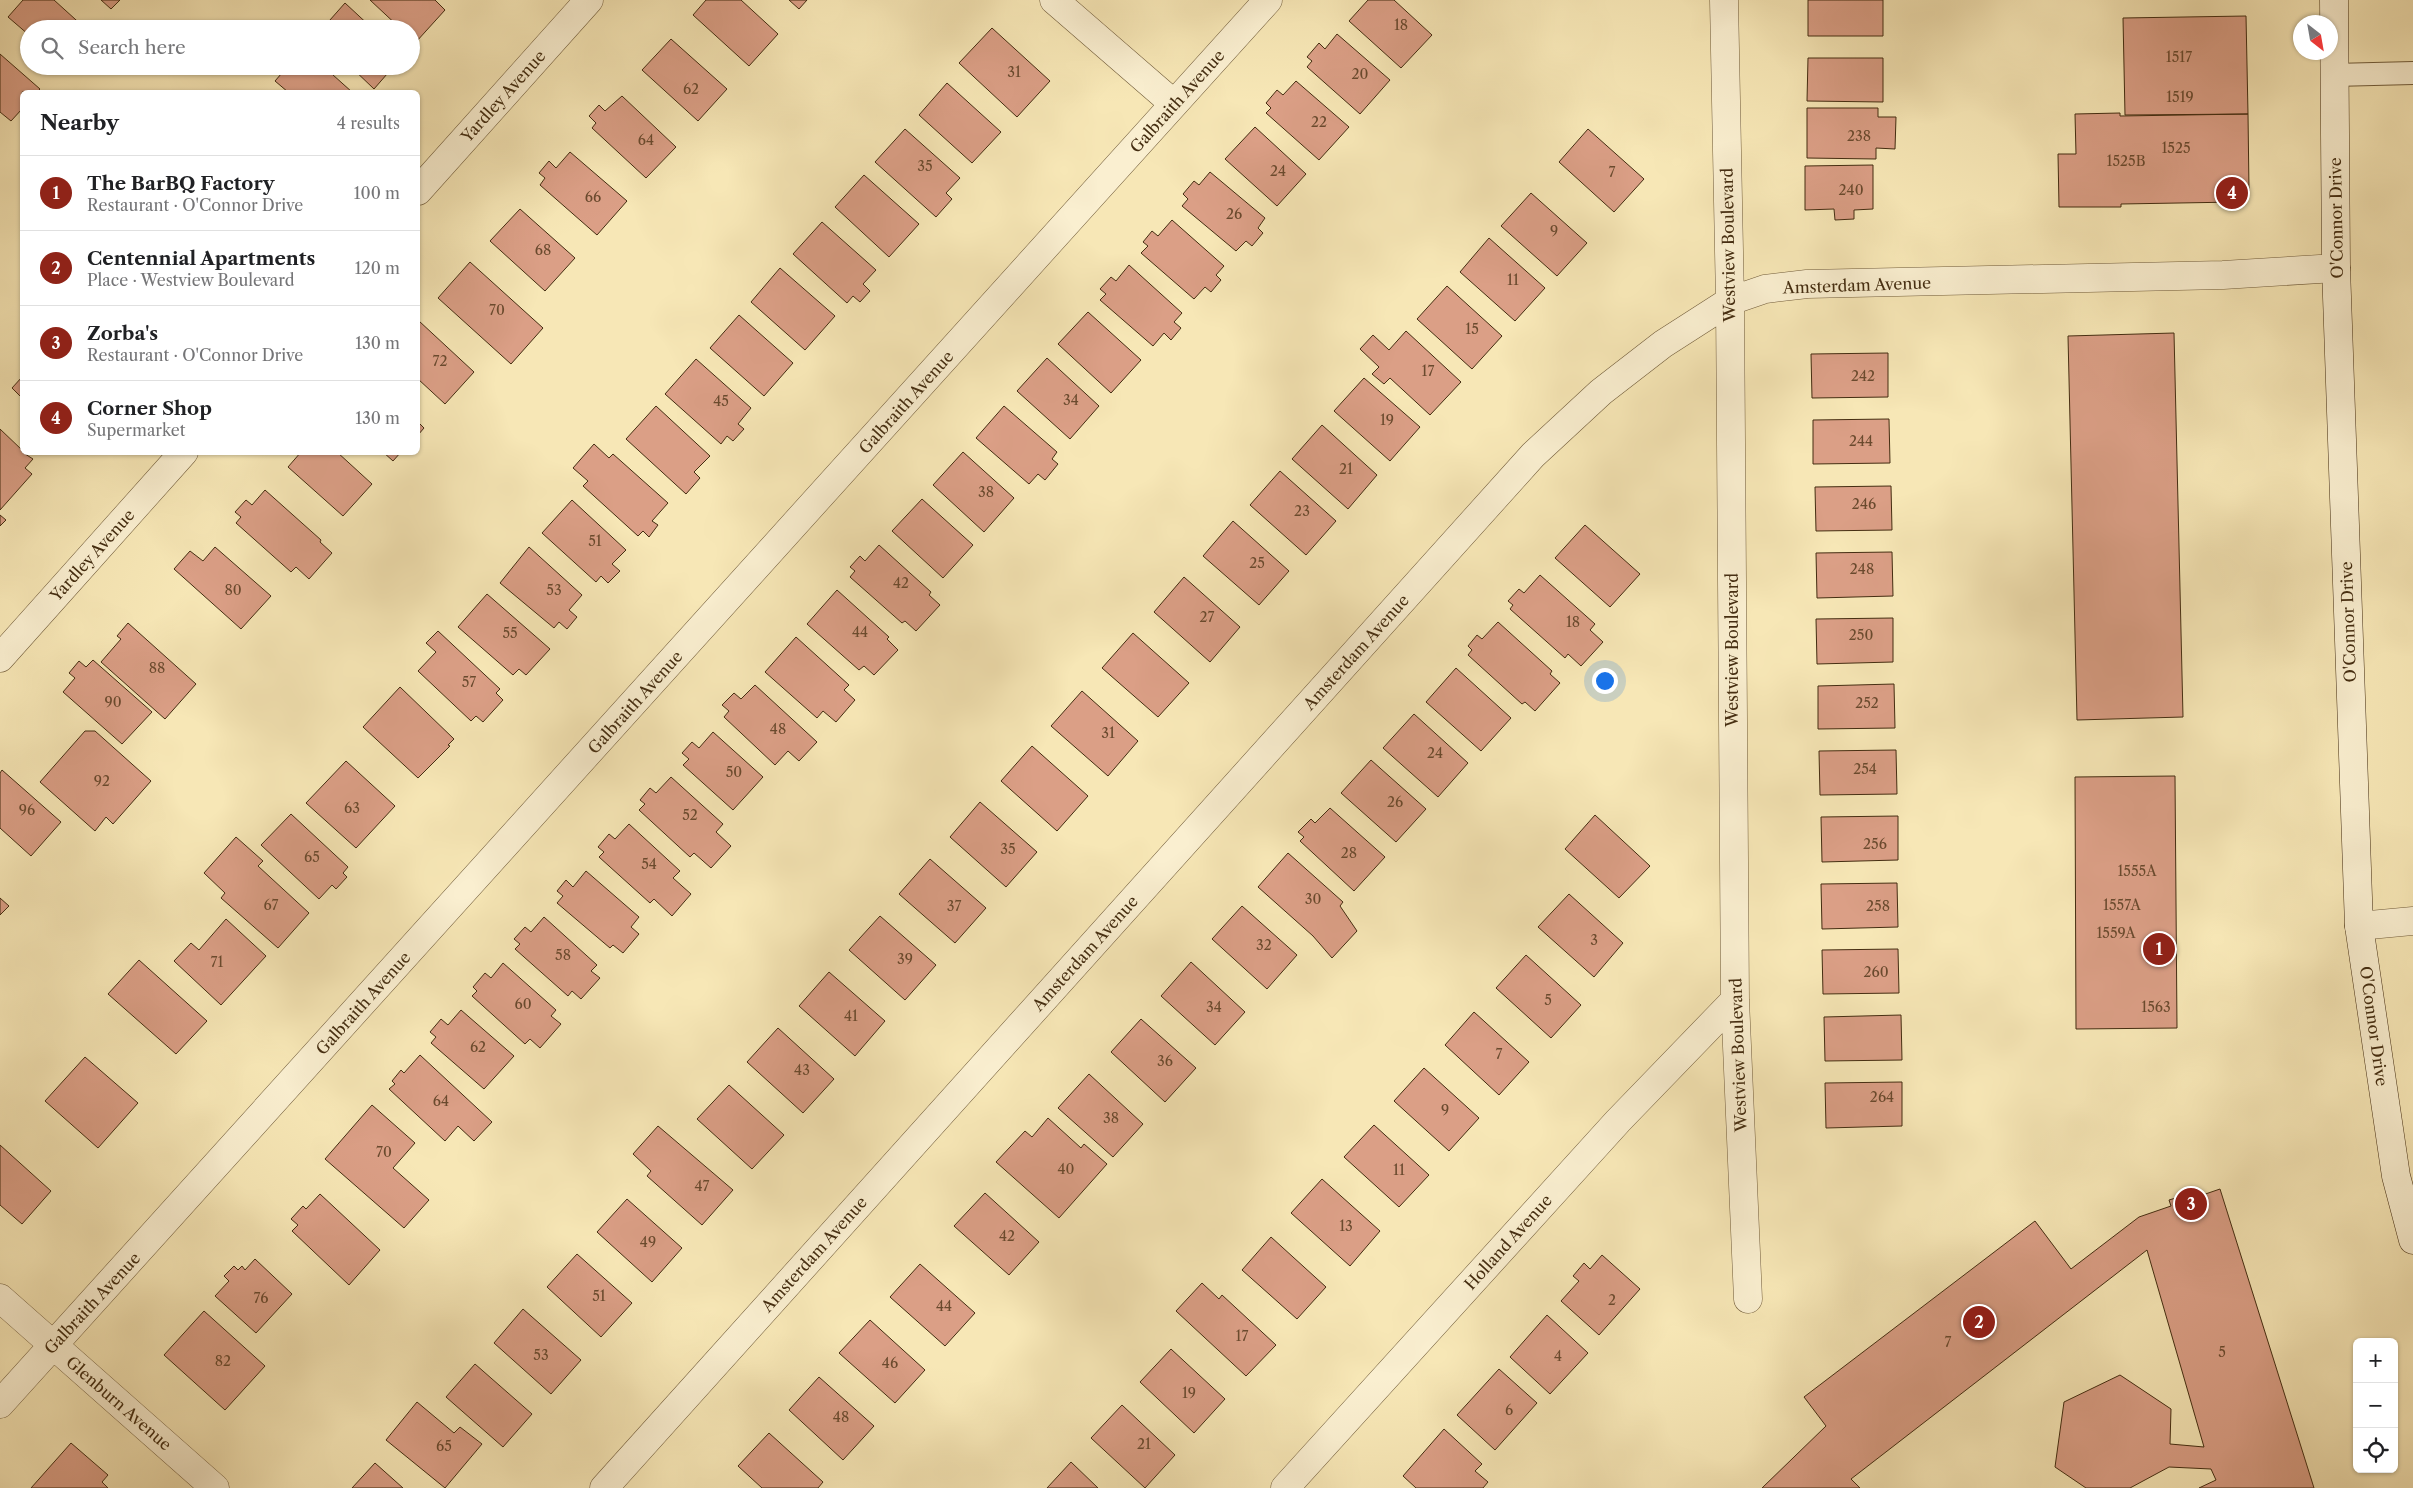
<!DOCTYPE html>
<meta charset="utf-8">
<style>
:root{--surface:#fff;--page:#f2f2f2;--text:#202124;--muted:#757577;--line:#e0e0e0;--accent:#8f2418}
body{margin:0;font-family:"Libre Caslon Text",serif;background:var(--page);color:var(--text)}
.controls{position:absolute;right:15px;bottom:15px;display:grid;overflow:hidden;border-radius:8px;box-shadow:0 1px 4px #0004}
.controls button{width:45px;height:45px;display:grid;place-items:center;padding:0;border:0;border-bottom:1px solid var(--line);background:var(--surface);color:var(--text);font:25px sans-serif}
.compass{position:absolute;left:2293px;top:15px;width:45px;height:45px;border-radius:50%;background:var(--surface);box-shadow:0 1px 4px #0004;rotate:149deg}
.you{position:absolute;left:1604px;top:680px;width:18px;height:18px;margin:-12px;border:4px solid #fff;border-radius:50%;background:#1a73e8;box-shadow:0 0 0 8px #1a73e833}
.badge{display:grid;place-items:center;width:32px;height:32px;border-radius:50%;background:var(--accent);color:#fff;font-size:16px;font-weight:700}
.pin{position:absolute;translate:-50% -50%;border:2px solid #fff;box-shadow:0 1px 5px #0006}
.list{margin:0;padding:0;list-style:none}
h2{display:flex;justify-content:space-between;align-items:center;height:65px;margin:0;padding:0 20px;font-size:21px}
h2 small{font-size:16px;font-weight:400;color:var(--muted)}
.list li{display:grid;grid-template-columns:32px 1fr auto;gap:15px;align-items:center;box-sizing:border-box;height:75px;padding:0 20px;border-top:1px solid var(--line)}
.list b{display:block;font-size:19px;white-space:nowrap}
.list p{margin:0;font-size:16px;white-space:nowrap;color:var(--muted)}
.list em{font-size:16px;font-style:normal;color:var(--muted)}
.icon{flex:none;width:28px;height:28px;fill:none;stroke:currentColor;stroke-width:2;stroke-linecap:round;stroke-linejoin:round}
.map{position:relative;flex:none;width:2413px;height:1488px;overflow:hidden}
.search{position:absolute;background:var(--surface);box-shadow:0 1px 4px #0004;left:20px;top:20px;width:400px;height:55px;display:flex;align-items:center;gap:12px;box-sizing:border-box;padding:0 18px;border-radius:28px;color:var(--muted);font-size:19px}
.panel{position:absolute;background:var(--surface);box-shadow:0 1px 4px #0004;left:20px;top:90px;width:400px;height:365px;border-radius:8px}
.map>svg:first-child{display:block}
</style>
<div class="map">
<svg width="2413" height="1488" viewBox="0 0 2413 1488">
<rect width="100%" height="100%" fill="#f7e7b6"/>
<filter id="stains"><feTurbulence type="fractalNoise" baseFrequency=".004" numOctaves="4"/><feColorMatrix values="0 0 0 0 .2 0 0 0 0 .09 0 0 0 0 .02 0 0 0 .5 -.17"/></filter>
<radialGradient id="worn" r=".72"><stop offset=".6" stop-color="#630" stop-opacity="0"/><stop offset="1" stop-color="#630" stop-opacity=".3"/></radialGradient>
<path fill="#db9f86" stroke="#442d11" d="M23,0H54L86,29H29V35L8,17Z
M101,0H120L111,9Z
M370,0H435L445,10L416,42L411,38V29H401Z
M706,0H741L778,34L749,66L693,15Z
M789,0H807L799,9Z
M1368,0H1394L1432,35L1401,68L1349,21Z
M1808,0H1883V36H1808Z
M345,3L373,29H322Z
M2246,16L2248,114L2125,115L2123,18Z
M992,28L1050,81L1017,117L959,63Z
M1337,34L1390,80L1360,114L1307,67L1312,61L1307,57L1319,43L1325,49Z
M671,39L727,89L698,121L642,70Z
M0,54L40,89L37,92H22V109L11,121L0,112Z
M1808,58H1883V102L1807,101Z
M288,66H323L352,92H288L275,81Z
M350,66H394L374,89Z
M1296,81L1349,127L1319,160L1266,113L1271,108L1266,103L1277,90L1283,95Z
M947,83L1001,132L972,163L919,115Z
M622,96L676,147L646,178L592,128L596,123L589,116L599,105L605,111Z
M1807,108H1878V117H1896L1895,149L1876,148V159L1807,158Z
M2120,113V116L2248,114L2249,191L2236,202L2121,204V207H2059L2058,154H2076L2075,114Z
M1255,127L1306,174L1277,206L1225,159Z
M905,129L960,178L946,193L952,199L936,217L875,162Z
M1588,129L1644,179L1614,212L1559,162Z
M570,152L627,201L597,235L540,185L545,178L539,173L549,161L556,168Z
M1873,165V209L1854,210V219L1835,220L1834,209L1805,210V166Z
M1210,172L1265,218L1258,228L1263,233L1252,246L1246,241L1236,251L1182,206L1188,199L1183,194L1194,181L1199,185Z
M864,175L919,224L889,257L835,207Z
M1531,193L1587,243L1557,276L1501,226Z
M520,209L575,258L545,291L490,241Z
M1172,220L1224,266L1216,275L1221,280L1211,292L1205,287L1194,299L1141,253L1148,246L1143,242L1152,231L1158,236Z
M822,222L876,270L863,284L870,291L860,302L853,296L847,303L793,254Z
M1489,238L1545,288L1515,321L1460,272Z
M470,262L543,328L511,364L438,298Z
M1129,265L1182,313L1174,322L1181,328L1171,340L1164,333L1153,346L1100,300L1106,294L1100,289L1111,277L1116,281Z
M780,268L835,316L805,350L751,302Z
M1447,286L1502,336L1472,369L1417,319Z
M1088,312L1141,360L1111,393L1058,344Z
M739,315L793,363L764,396L710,348Z
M419,321L474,372L445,404L418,379Z
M1406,331L1461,382L1430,415L1390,378L1384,384L1372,374L1379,367L1360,349L1373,335L1389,350Z
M2174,333L2183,717L2077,720L2068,336Z
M1888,353V397L1812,398L1811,354Z
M1047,358L1099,406L1070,439L1017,391Z
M696,359L751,408L738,424L744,429L733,441L727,436L721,444L665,394Z
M22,377V398L12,388Z
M1364,378L1420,427L1390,461L1334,411Z
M656,406L710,456L694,472L700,478L686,494L626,439Z
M1004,406L1057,452L1052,459L1058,464L1045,480L1038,474L1029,484L976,438Z
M1889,419L1890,463L1813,464V420Z
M418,422L424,428L418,435Z
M1322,425L1377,475L1348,509L1292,459Z
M0,429L22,450V452L33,459L25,468L32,474L0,510Z
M594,444L609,458L613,454L668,503L652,521L658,525L649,537L643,531L638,536L583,486L588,481L573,468Z
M301,452H337L372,484L343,516L288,467Z
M383,452H401L393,461Z
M963,452L1014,498L984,532L933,485Z
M1280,471L1336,521L1306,555L1250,505Z
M1891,486L1892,530L1816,531L1815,487Z
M265,490L321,540L320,542L332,553L309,579L296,567L291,572L236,523L241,517L235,512L246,500L252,505Z
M922,499L973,545L943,578L892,531Z
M572,500L626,550L612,564L620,571L608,583L601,576L596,582L542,533Z
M0,515L6,520L0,526Z
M1233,521L1289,571L1259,605L1203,556Z
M1585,525L1640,574L1610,607L1555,558Z
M879,545L931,592L929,595L940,605L916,631L905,621L902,623L850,577L855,571L850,567L860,556L865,561Z
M215,547L271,596L241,629L174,569L190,551L203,561Z
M529,547L582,595L569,610L577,617L567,629L559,622L554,628L500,583Z
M1892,552L1893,596L1817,598L1816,553Z
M1540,575L1595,624L1590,630L1603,642L1581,666L1568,654L1565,658L1510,609L1513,605L1508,601L1519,589L1524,593Z
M1184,577L1240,627L1210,662L1154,612Z
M837,590L889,637L887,639L898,650L874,675L864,666L859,670L807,624Z
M487,594L550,649L526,675L519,669L513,675L458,627Z
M1893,618V662L1817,664L1816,619Z
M1498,622L1552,671L1550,674L1560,683L1535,711L1525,702L1522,704L1468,655L1472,650L1468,646L1477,635L1482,639Z
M128,623L196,684L165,719L101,662L121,639L117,636Z
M438,631L500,689L496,693L503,700L483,722L476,716L471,721L418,671L436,652L426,643Z
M1133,633L1189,683L1158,717L1102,668Z
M796,637L849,685L844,690L855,700L836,722L823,711L817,718L765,672Z
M93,660L152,712L122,744L63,692L75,678L69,673L79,661L86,667Z
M1456,668L1511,718L1481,751L1426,702Z
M1894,684L1895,728L1818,729V686Z
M755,685L817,742L799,761L788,751L775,765L724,717L729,711L722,705L734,693L741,699Z
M400,687L454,739L448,745L450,746L418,778L363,727Z
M1082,691L1138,741L1108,776L1051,726Z
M1414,714L1468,763L1438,797L1383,748Z
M85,731H95L151,781L113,824L106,817L95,831L40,782Z
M713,732L763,777L733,810L683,765L689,759L682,753L692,742L699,748Z
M1032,746L1088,796L1057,831L1001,781Z
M1896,750L1897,794L1820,795L1819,751Z
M1371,760L1426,809L1396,842L1341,793Z
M346,761L395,806L356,848L306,803Z
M2,770L61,822L31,856L0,828V773Z
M2175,776L2177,1028L2076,1029L2075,777Z
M671,777L723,824L716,832L731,846L711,868L694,853L690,857L639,810L645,804L640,800L650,788L656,793Z
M980,802L1037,852L1006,887L950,837Z
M1330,808L1385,857L1354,891L1300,841L1304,837L1298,832L1311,819L1315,823Z
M291,814L348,867L343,873L347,877L336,889L332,885L319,899L261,845Z
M1595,815L1650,866L1619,898L1565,849Z
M1898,816V860L1822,862L1821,817Z
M629,824L680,871L673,878L691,894L672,916L654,899L650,903L599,857L604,852L598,847L609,834L615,839Z
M236,837L263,861L258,866L309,913L278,948L221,898L225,893L204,873Z
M1288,853L1343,902L1340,906L1357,931L1332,958L1313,936L1258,887Z
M930,859L986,908L955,943L899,894Z
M586,871L639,917L631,927L639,934L623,953L613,945L610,948L557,903L563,896L557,891L566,880L573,887Z
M1897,883L1898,927L1822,929L1821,884Z
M1569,894L1623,943L1594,977L1538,927Z
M0,898L9,906L0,915Z
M1242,906L1297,955L1267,989L1212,939Z
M880,916L936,965L905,1000L849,950Z
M544,917L597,965L591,971L600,978L581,999L572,991L568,996L515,949L520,944L514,939L525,927L531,932Z
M226,919L266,956L221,1005L174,961L191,943L199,950Z
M1898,949L1899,993L1823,994L1822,950Z
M1526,955L1581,1005L1551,1038L1496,988Z
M139,960L207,1021L176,1054L108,994Z
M1191,962L1245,1012L1215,1045L1161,996Z
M503,963L556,1010L551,1016L561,1024L540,1048L530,1039L525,1044L472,996L477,991L473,987L485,973L491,978Z
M829,972L885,1021L855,1056L799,1006Z
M461,1010L514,1056L484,1089L431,1043L436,1037L430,1032L441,1019L448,1025Z
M1474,1012L1529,1062L1499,1095L1445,1045Z
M1901,1015L1902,1060L1825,1061L1824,1017Z
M1141,1019L1196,1068L1165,1102L1111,1052Z
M778,1028L834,1079L803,1113L747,1062Z
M420,1055L492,1122L474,1141L458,1126L445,1141L389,1089L395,1084L392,1081L401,1070L404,1073Z
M85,1057L138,1103L98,1148L45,1101Z
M1424,1068L1479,1118L1449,1151L1394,1101Z
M1089,1074L1143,1124L1113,1157L1058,1108Z
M1902,1082V1126L1826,1128L1825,1083Z
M729,1085L784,1135L752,1169L697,1119Z
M372,1105L415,1143L393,1168L429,1200L404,1228L325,1159Z
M1048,1118L1081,1148L1084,1144L1107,1164L1059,1218L996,1162L1025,1131L1032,1137Z
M1374,1125L1429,1175L1399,1207L1344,1157Z
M658,1126L733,1190L702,1225L647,1176L651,1171L633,1154Z
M0,1145L51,1191L22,1224L0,1205Z
M1322,1179L1380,1231L1350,1266L1291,1213Z
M2220,1189L2314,1488H2199L2216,1480L2211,1469L2169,1467L2130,1488H2086L2055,1467L2064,1402L2120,1375L2171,1409L2170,1444L2204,1447L2147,1250L1851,1479L1860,1488H1762L1826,1426L1804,1397L2035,1221L2071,1269L2139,1217L2171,1206L2169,1200L2186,1195L2188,1200Z
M985,1193L1039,1242L1009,1275L954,1226Z
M320,1194L380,1250L349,1285L292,1231L298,1225L291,1219L303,1206L306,1209Z
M627,1199L682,1248L652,1282L597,1232Z
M1271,1237L1326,1287L1297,1319L1242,1270Z
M577,1254L632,1303L601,1337L547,1287Z
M1602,1255L1640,1289L1599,1335L1561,1301L1579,1281L1573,1276L1584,1263L1590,1269Z
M255,1259L292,1294L256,1333L215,1296L229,1281L224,1276L234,1266L238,1270L242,1266L245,1270Z
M920,1264L975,1313L945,1346L890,1297Z
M1202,1283L1219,1299L1222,1295L1276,1345L1246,1376L1176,1311Z
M523,1309L581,1360L551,1394L494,1343Z
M204,1311L265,1366L225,1410L164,1355Z
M1547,1315L1588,1353L1550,1394L1510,1357Z
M870,1320L925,1370L895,1403L839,1353Z
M1171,1349L1225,1399L1194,1433L1140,1382Z
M475,1364L532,1414L503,1447L446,1397Z
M1499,1369L1537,1403L1495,1450L1457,1415Z
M819,1377L874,1426L843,1460L789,1410Z
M417,1402L454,1433L460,1427L482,1444L445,1488L386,1440Z
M1122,1405L1175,1455L1145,1488L1091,1438Z
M1444,1429L1482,1464L1475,1471L1488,1482L1483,1488H1416L1403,1476Z
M769,1433L823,1482L818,1488H762L738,1466Z
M71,1443L108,1475L102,1482L108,1488H31Z
M1071,1462L1098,1488H1047Z
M375,1463L403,1488H352Z"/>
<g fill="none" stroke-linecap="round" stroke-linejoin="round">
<g stroke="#715c3a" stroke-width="24">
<path id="service" d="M2334,75L2413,73"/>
</g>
<g stroke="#715c3a" stroke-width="29">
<path id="minor" d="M1054,0L1174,104
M1724,0L1730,301L1735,1000L1748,1299
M418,191L589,0
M0,658L184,452
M2359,926L2413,921
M0,1298L215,1488
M0,1404L1268,0
M604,1488L1533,455L1601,392L1663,344L1730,301L1765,289L1807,284L2223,275L2336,268
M1285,1488L1618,1121L1735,1000"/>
</g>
<g stroke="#442d11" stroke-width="29">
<path id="secondary" d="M2334,0L2336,268L2359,926L2396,1176L2413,1240"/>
</g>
<use href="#service" stroke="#faefd0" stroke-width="22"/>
<use href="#minor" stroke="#faefd0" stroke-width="28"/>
<use href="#secondary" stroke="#faefd0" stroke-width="28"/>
</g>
<g text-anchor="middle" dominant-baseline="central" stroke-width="4" stroke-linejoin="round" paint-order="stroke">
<g font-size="14" fill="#6a4a2e">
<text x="1401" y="25">18</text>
<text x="2179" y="57">1517</text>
<text x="1014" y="72">31</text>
<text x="1360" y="74">20</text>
<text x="691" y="89">62</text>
<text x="2180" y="97">1519</text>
<text x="1319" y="122">22</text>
<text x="1859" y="136">238</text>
<text x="646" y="140">64</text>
<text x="2176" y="148">1525</text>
<text x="2126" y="161">1525B</text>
<text x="925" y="166">35</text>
<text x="1278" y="171">24</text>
<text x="1612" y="172">7</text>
<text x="1851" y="190">240</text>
<text x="593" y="197">66</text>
<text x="1234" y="214">26</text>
<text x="1554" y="231">9</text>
<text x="543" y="250">68</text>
<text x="1513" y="280">11</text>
<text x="497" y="310">70</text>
<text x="1472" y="329">15</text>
<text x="440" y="361">72</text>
<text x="1428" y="371">17</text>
<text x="1863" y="376">242</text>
<text x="1071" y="400">34</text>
<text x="721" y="401">45</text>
<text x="1387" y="420">19</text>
<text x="1861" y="441">244</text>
<text x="1346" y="469">21</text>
<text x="986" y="492">38</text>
<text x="1864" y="504">246</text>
<text x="1302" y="511">23</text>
<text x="595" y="541">51</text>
<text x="1257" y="563">25</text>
<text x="1862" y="569">248</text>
<text x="901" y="583">42</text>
<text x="233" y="590">80</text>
<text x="554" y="590">53</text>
<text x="1207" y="617">27</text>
<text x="1573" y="622">18</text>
<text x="860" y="632">44</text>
<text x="510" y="633">55</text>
<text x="1861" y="635">250</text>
<text x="157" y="668">88</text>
<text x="469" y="682">57</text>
<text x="113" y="702">90</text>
<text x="1867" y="703">252</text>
<text x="778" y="729">48</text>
<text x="1108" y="733">31</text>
<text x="1435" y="753">24</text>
<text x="1865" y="769">254</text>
<text x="734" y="772">50</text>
<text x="102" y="781">92</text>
<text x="1395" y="802">26</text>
<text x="352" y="808">63</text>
<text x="27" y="810">96</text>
<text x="690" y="815">52</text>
<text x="1875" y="844">256</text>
<text x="1008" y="849">35</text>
<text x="1349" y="853">28</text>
<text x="312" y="857">65</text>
<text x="649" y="864">54</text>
<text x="2137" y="871">1555A</text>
<text x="1313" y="899">30</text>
<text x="271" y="905">67</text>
<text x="2122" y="905">1557A</text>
<text x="954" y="906">37</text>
<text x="1878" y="906">258</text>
<text x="2116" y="933">1559A</text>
<text x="1594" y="940">3</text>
<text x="1264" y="945">32</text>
<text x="563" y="955">58</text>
<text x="905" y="959">39</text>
<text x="217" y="962">71</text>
<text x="1876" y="972">260</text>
<text x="1548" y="1000">5</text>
<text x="523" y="1004">60</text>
<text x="1214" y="1007">34</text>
<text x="2156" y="1007">1563</text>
<text x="851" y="1016">41</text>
<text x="478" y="1047">62</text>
<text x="1499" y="1054">7</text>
<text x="1165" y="1061">36</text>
<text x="802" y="1070">43</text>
<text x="1882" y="1097">264</text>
<text x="441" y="1101">64</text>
<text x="1445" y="1110">9</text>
<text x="1111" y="1118">38</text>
<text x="384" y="1152">70</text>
<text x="1066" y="1169">40</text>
<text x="1399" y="1170">11</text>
<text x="702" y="1186">47</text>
<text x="1346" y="1226">13</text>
<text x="1007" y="1236">42</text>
<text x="648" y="1242">49</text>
<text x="599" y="1296">51</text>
<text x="261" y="1298">76</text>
<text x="1612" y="1300">2</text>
<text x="944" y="1306">44</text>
<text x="1242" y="1336">17</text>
<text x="1948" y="1342">7</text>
<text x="2222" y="1352">5</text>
<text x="541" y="1355">53</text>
<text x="1558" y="1356">4</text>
<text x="223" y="1361">82</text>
<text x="890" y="1363">46</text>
<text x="1189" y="1393">19</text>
<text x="1509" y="1410">6</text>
<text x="841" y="1417">48</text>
<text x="1144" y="1444">21</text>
<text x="444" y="1446">65</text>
</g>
<g font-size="16" fill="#442d11" stroke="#faefd0">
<text transform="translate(503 96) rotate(-48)">Yardley Avenue</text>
<text transform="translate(1177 101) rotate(-48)">Galbraith Avenue</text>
<text transform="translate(2336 218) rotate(-91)">O'Connor Drive</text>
<text transform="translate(1728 245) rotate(-91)">Westview Boulevard</text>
<text transform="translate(1857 285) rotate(-2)">Amsterdam Avenue</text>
<text transform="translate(906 402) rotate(-48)">Galbraith Avenue</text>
<text transform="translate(92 555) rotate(-48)">Yardley Avenue</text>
<text transform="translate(2348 622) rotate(-92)">O'Connor Drive</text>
<text transform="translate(1732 650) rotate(-90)">Westview Boulevard</text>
<text transform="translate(1356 652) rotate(-48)">Amsterdam Avenue</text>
<text transform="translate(635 702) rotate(-48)">Galbraith Avenue</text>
<text transform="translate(1085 953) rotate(-48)">Amsterdam Avenue</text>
<text transform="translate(363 1003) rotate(-48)">Galbraith Avenue</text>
<text transform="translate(2374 1026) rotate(82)">O'Connor Drive</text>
<text transform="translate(1738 1055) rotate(-92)">Westview Boulevard</text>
<text transform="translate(1508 1242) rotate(-48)">Holland Avenue</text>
<text transform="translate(814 1254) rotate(-48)">Amsterdam Avenue</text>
<text transform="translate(92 1303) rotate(-47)">Galbraith Avenue</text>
<text transform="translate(119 1403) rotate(41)">Glenburn Avenue</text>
</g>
</g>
<rect width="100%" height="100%" filter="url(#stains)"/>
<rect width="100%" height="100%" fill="url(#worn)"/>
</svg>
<div class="controls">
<button>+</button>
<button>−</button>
<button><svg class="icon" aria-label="locate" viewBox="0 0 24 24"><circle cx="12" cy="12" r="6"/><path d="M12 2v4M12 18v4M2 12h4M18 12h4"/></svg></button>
</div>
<svg class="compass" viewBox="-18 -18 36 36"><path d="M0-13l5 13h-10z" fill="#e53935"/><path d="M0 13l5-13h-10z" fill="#757577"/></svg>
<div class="you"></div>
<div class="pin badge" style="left:2159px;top:949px">1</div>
<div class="pin badge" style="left:1979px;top:1322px">2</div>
<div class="pin badge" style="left:2191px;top:1204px">3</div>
<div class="pin badge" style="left:2232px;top:193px">4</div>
<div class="search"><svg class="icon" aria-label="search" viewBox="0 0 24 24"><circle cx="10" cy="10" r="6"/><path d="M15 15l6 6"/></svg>Search here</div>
<section class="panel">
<h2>Nearby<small>4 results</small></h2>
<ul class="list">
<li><span class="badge">1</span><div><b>The BarBQ Factory</b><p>Restaurant · O'Connor Drive</p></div><em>100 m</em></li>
<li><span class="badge">2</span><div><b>Centennial Apartments</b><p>Place · Westview Boulevard</p></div><em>120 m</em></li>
<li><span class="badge">3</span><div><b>Zorba's</b><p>Restaurant · O'Connor Drive</p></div><em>130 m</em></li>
<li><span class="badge">4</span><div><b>Corner Shop</b><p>Supermarket</p></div><em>130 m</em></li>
</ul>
</section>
</div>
